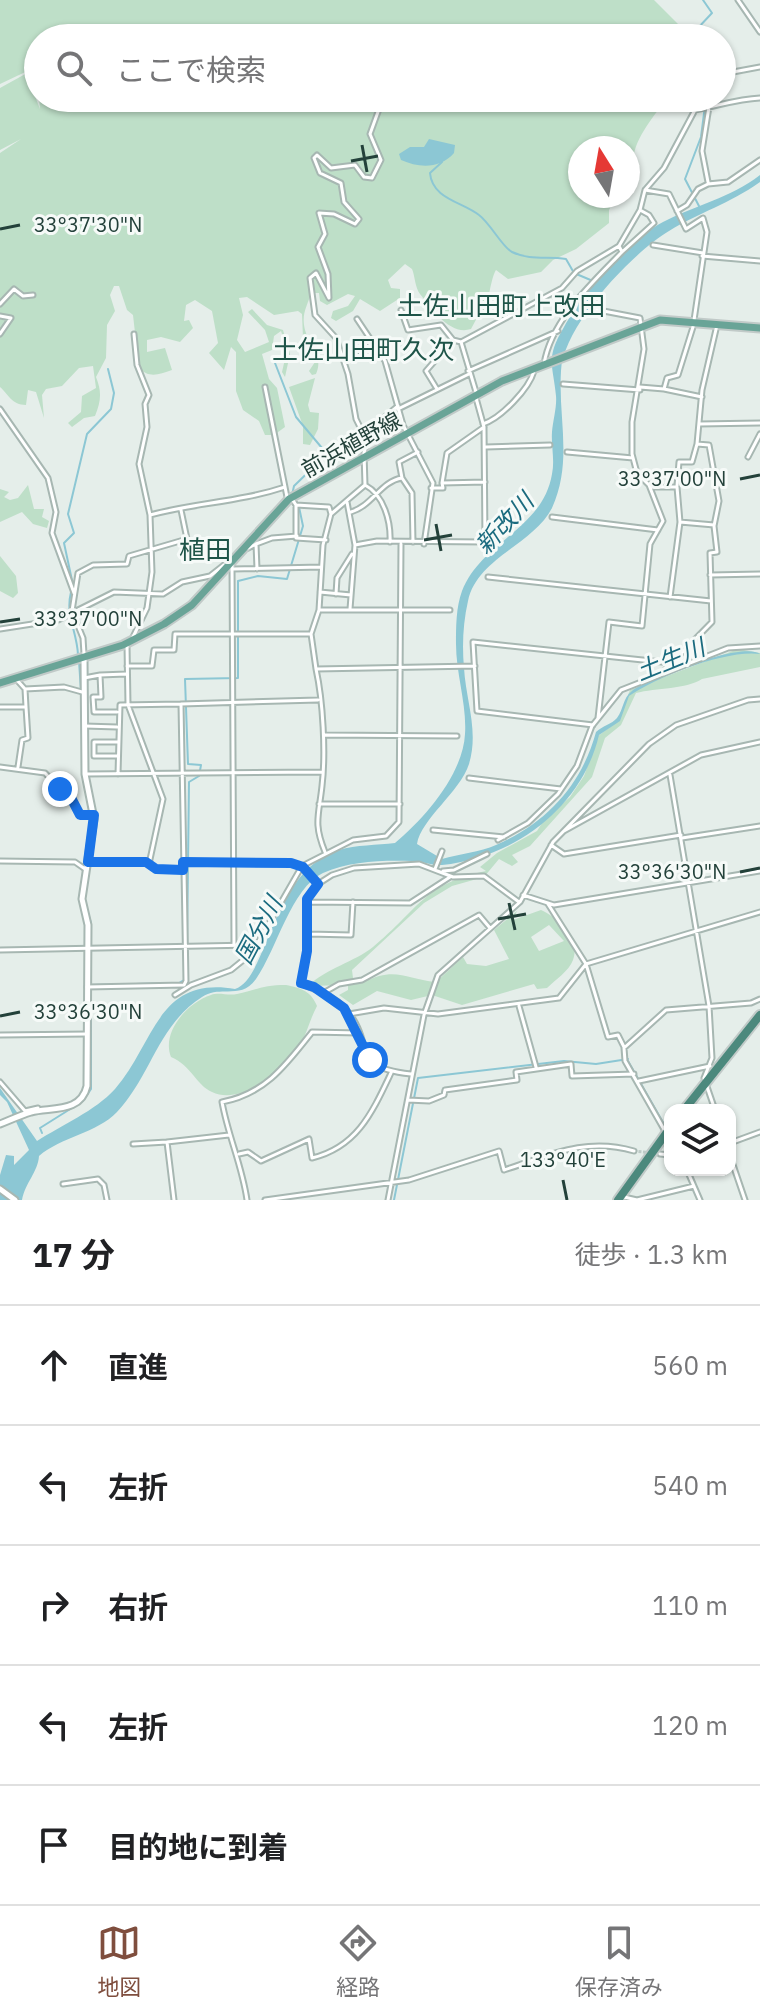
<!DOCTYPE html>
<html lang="ja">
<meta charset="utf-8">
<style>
:root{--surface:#fff;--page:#f2f2f2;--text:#202124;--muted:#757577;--line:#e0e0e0;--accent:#7f4e3e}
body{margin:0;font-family:"IBM Plex Sans","Noto Sans JP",sans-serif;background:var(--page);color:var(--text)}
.controls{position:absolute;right:24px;bottom:24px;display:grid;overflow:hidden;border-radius:16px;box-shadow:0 2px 6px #0004}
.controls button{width:72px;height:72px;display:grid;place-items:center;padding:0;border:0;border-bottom:2px solid var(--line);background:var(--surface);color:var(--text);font:40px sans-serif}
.compass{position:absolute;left:568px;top:136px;width:72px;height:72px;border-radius:50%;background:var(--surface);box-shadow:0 2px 6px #0004;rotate:349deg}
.stop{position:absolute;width:24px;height:24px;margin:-18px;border:6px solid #1a73e8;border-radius:50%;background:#fff}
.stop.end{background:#1a73e8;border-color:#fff;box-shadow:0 2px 8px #0008}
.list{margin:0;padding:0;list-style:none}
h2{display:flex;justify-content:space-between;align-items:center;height:104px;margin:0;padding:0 32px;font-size:34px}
h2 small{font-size:26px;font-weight:400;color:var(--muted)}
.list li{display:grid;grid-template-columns:52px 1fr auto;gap:24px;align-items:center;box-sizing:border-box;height:120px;padding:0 32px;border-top:2px solid var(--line)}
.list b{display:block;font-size:30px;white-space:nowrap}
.list em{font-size:26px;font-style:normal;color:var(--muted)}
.icon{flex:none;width:44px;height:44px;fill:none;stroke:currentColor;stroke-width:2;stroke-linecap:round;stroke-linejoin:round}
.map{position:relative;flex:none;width:760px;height:1200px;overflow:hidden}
.search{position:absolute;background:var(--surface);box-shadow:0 2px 6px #0004;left:24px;right:24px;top:24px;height:88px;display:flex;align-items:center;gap:20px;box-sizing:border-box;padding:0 28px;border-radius:44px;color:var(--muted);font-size:30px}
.sheet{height:704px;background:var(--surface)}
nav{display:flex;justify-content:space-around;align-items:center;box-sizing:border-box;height:112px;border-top:2px solid var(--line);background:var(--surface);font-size:22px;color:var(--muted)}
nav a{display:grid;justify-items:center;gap:4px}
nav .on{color:var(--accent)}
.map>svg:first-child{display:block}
</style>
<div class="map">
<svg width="760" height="1200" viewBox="0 0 760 1200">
<rect width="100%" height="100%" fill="#e5eeea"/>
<path fill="#bedfc8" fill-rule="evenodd" d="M0,0H654L686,32L685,38H38V66L0,84Z
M38,67V83L33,91L40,109L39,98H668C657,111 633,141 634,158C634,165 636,171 636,177L628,185V148H580V196H617L609,210V223L576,249L553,260L541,272L508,279L496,270C492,275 487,304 486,312L479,314L471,329C450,336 432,309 420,294C415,288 415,276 412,269L405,264L388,280L391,288L400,289V298L380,311L360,299L353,311L336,321L331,318L333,311L348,306L355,296L348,294L327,305L320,301L319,293H311C307,307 301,314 305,330C309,346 324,356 316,374L312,375L309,371L315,362L303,338L302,314L298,311L274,315L247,297L239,298L243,315L237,340L245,352L269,342L265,330L248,312L252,309L267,325L283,330L290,354L285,377L282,372L287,350L281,331L274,336L272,350L262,354L269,379L277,388L285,427L274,435H265L259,421L243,410L236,391V352L231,347L224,370L209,353L218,343L212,311L195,300L186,305L184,321L189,320L193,328L180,342L161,337L147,340V352L165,348L172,370C159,374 150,379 139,368L133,315L127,310L119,286H114L110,295L115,311L107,325L106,358L96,377C102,392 101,401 95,416L84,418L72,427L68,423L81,412L82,396L96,388L93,366L79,368L62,386L46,389L42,395L44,418L36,392L28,390L26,405C12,405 8,394 0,387V153L21,139L0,150V88Z
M315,378L308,405L310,412L319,413L318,429L310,445L303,444V426L289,387Z
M28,485L34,509H44L42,517L49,521L47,528L33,524L22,512L0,522V489L9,492L4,497L10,500L18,498Z
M0,556L16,576L18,593L13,598L0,591Z
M738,649L760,653V667L702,679C687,689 656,688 636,693L621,725L605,738L592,777L530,846L512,855L518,862L512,866L499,859L484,877L452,886L424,903L352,970L353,978L364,982C395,966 406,979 436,982L463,957L467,964L486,966L509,959L494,930L517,911L513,920L541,910C557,917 581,939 573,960C569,971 555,980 547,988L537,989L534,984L462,1005L432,995L411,1000L377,991L353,1005L339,995L348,990V985L308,986C327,968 354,962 373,947C419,909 423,884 486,871L480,867L497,853L537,831L544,820L570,797L584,776L598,736L618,721L630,690ZM549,925L564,941L539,951L531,937Z
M286,985C301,988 311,991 317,1006C310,1019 307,1033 300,1046C286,1070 242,1106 212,1092C196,1085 192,1066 171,1057C161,1032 188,1002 211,995C219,992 228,996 237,994C256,990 263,985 286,985Z"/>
<path fill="#8cc7d4" d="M429,139L455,145L454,153C440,169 419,168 401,160L399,154L410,147H424Z
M760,175V182C729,204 700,212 669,231C632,253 563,326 561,371C558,419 573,461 552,508C534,544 477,558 468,601C463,623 462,646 464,668C466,701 479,731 469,764C460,792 421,819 417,844L442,859C459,854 480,852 496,845C547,823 582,784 596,732C602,726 612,724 617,718C624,709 622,699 632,691C650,677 743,641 760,654C727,649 656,677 629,696L620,721L599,735C582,807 516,857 442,865C432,866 422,861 412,861C384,860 349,861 323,873C291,888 277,949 256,979C240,1001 221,984 202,997C158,1025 151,1076 117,1112C97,1133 61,1137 39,1156C38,1172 25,1183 22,1200H0V1175L6,1155L14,1156V1165L29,1150L7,1102L0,1095V1088L37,1141C62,1125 95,1111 115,1089C155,1043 157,976 235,989C269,978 270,872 339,850C356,845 377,845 395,843C425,818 463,774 465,734C467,705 456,674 456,644C456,627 456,607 462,591C482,541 543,529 552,474C555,460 551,446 552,432C553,420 557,407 556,396C553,364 545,359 564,327C582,294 630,239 663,222C696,205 730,198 760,175Z"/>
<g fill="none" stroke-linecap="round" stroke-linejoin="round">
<path stroke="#8cc7d4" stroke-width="2" d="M701,38L697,29L712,13L703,0
M442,162L430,173C432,199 463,202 479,215C490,223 503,248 512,252C531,261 547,256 566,259L574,273L600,284
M700,208L685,179L701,137L706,98
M275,363L296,417L327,454L294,486L292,495
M73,585L64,543L74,533L68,514L87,434L111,409L114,393L108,369
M71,592C65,616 77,631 78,655
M79,661L82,706
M668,839L752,826
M564,856L590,851
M187,946L189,782L199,776L201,765L188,764L185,679L238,678V581L258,576L287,579L303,526L299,507
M90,989L92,985L179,983L184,980
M749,1002L760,997
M666,1009L723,1004
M624,1056L622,1047L661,1013
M628,1061L665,1126
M42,1133L40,1128L83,1101L91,1089V923L87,910
M689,1170L702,1200
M394,1200L418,1078L564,1061L596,1064L628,1059"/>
<path stroke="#becbc7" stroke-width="3" stroke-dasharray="3 1.5" stroke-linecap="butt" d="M634,1151L652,1153"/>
<g stroke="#a7b7b2" stroke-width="7">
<path id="minor" d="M738,0L760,32
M733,72L760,67
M708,182L702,151L709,107
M677,211L687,205L698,189L708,184L728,182L760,160
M653,245L703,253
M622,252L654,223L649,215L640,210
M702,256L760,261
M0,304L14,289L23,296L33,295
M593,309L640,318L644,349L632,422V454L637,473L649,485L663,521L650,544L642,626L609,622L598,718
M401,310L408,330L441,325L453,340
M0,316L11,318L0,334
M357,319L385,361L403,425L433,483L424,544
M461,342L476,392
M342,357L374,344
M544,364C551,320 593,282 622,252L619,246
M468,371L558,331
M563,384L640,390
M265,387L287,497
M640,387L664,389L667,378L678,375L693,327L707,232L703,218L686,229L669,194L645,190
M437,389L426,371L453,340L461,342L562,288L577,271L619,246L640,210L645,190L664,168L695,110C718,106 737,99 760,98
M664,389L702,397
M0,409L48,478L56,512L52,533L74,593
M398,409L469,374
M483,424C501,418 529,389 534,371
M699,424L760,423
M364,434L398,406
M486,447L550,445
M567,452L633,458
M748,457L760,434
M402,478L412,493L413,542
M442,483L447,453L484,427
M365,485C384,495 391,522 390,542
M677,486L679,462H692L697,444
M650,487H677L680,522L714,525
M431,488H443L442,483L485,482
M292,499L296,505L329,507L331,514L365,485L364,453L367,441L356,419L348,374L336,338L315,315L310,278L316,273L329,298L328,274L318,247L325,234L319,213L334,214L355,224L359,219L344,202L341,183L320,173L314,158L317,155L331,168L355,165L364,177L372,178L381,160L370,134L383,98
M347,502L355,545L350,609
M296,505V538L326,540
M351,512C372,506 381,481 402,478L399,462L418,452
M150,515C194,503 240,502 285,487
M552,517L658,530
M256,544L272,538L297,536
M355,545L377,541L485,542L484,427L476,398
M248,548L256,544L257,569
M232,564L234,944
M233,569L321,567
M710,575L760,574
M488,577L711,601
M320,592L351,595
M336,594L337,578L352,554
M670,597L680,522
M319,610L323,545L331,514
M450,610H319L311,634L316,669L475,666
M0,629L58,620L114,592L163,594L182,582L210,576L224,565
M133,637L147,608L152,572L150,515L139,464L147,427L145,404L149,395L137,365L134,334
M127,645L128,705L163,799L149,864
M84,654L83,638L72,611L78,573L93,565L127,564L129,556L187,539L181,510
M127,666H152L154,650H174L175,634H311
M316,669C323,701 326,753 322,786C319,815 313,823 325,852
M663,672L712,622L710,553L717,552L714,526L719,501L709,445L697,444L702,390L717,325
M100,675L126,674
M84,678L100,675L101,697H93L94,712H117
M16,679L25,689L26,707
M25,689L64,687L82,692
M181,704L318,700
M0,707H26L28,738L22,740L18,767
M593,725L477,711L473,642L671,663
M85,726L117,727
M325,735L457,736
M117,756H94V742H118
M0,767L45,773L60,789L67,790L80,815H93
M85,774L322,772
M670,775L709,1006L712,1058L704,1078L715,1110
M469,778L561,789
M319,804H400
M433,830L504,837
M564,831L701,755L760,742
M682,838L760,826
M498,840L528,823L558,794L577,766L592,726L621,690L728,648L760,646
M551,845L564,854L681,835
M0,861L75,862L85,869
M89,862H146L156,869L183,870
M183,862L291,863L303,867L318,884
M435,869L442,851
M443,871L454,870L487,854
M523,895L554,905L760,871
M307,902L410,903L450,877
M548,904L586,964L608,1037L618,1035L624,1047
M308,934L351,935L353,902
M0,950L252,945L259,941
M87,987L184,985L186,981L181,704L120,705L118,774
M325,992L339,984L362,980L479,915L490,928
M175,995L191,985L231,970L252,953L302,866L353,840L386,836L399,822L401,544
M519,1006L536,1067
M349,1014L384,1008L438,1014L559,998L586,964L760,912
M0,1035L87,1034
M411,1074C346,1067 378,1046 345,1008C332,994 315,991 301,983L307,951V899L318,884L332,875L354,868L419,864L453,877L484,876L519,902
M639,1081L710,1066
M0,1082L25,1111L38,1108
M408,1100L429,1101L444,1095L445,1090L517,1080L516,1072L571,1064L572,1076L634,1074
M670,1140L625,1061L624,1048L666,1010L751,1003L760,999
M730,1143L760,1132
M133,1144L167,1142
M239,1154L248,1152L261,1161L309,1139L312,1158C357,1147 372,1113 391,1073
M660,1154L670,1155
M730,1156L745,1200
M687,1170L700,1200
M63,1184L98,1179L104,1185L107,1200
M624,1197L637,1200L694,1186
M174,1200L167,1142L229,1135
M247,1200C242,1165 228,1136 222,1102C265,1094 286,1065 312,1032L359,1033
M265,1200L409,1180L499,1151L504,1170C550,1155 586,1137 634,1151
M388,1200L424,1015L438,975L520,902L553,842L649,744L676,725L748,700L760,699"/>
</g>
<g stroke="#a7b7b2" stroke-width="9">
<path id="tertiary" d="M0,1124C10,1120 21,1115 31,1112C52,1107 81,1113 87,1086L88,925L82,899L94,819L85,774L84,658
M0,1189L15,1200"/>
</g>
<g stroke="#c1cac8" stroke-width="11">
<path id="primary" d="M0,683L123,645L164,624L192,605L289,499L502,381L660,320L760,328"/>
</g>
<g stroke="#c1cac8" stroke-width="12">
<path id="trunk" d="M684,1110L760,1015
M618,1200L670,1128"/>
</g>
<use href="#minor" stroke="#fff" stroke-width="3"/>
<use href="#tertiary" stroke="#fff" stroke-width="5"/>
<use href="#primary" stroke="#69a497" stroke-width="7"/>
<use href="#trunk" stroke="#4c897d" stroke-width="8"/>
</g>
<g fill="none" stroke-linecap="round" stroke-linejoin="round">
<path stroke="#1a73e8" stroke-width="10" d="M60,789L67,790L80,815H94L88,862H146L156,869L183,870V862L291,863L303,867L318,884L307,899V951L301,983L314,987L344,1008L370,1060"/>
</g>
<path fill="none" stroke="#23413a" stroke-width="3" d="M362,145L367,172M351,161L378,156M0,229L20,225M740,479L760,475M436,524L441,551M424,540L452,535M0,622L20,619M740,872L760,868M509,903L515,930M498,919L526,914M0,1016L20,1012M563,1180L567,1200"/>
<g text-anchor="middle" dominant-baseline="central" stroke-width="6" stroke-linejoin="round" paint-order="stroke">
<g font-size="22" fill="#23413a" stroke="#f6faf8">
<text transform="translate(351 444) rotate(-29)">前浜植野線</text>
</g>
<g font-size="24" font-style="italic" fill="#1b6b7f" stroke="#f6faf8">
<text transform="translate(504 523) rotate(-47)">新改川</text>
<text transform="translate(670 659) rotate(-22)">土生川</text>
<text transform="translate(258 930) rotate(-62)">国分川</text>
</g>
<g font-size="26" fill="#1e5448" stroke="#f6faf8">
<text x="501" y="305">土佐山田町上改田</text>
<text x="363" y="349">土佐山田町久次</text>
<text x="205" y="549">植田</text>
</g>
</g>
<g font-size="20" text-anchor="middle" fill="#23413a" stroke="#f6faf8" stroke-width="6" stroke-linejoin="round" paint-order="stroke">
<text x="88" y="232">33°37'30"N</text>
<text x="672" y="486">33°37'00"N</text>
<text x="88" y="626">33°37'00"N</text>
<text x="672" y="879">33°36'30"N</text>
<text x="88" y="1019">33°36'30"N</text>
<text x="563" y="1167">133°40'E</text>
</g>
</svg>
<div class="controls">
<button><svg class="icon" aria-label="layers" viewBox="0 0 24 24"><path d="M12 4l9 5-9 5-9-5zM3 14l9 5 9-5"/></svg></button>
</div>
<svg class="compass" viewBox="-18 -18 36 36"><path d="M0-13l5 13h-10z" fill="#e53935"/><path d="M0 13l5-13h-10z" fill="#757577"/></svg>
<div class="stop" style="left:370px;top:1060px"></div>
<div class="stop end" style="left:60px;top:789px"></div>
<div class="search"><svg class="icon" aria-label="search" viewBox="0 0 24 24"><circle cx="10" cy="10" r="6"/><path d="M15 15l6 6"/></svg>ここで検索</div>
</div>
<section class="sheet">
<h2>17 分<small>徒歩 · 1.3 km</small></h2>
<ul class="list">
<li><svg class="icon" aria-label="ahead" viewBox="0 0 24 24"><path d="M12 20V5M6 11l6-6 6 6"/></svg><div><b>直進</b></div><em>560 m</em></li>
<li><svg class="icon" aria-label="left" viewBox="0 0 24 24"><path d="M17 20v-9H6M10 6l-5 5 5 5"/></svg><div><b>左折</b></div><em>540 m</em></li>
<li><svg class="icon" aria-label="right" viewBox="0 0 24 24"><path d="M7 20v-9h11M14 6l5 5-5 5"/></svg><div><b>右折</b></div><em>110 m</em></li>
<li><svg class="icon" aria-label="left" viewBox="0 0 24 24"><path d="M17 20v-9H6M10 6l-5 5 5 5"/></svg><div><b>左折</b></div><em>120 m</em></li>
<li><svg class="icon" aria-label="arrive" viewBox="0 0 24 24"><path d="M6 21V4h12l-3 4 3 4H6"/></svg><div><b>目的地に到着</b></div></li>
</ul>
</section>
<nav>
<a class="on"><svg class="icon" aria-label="map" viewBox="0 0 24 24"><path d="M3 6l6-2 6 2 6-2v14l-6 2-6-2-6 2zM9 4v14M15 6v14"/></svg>地図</a>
<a><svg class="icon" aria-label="directions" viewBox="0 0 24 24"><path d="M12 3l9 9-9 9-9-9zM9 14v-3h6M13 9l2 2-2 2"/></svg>経路</a>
<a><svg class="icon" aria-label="saved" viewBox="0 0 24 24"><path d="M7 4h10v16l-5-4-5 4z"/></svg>保存済み</a>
</nav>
